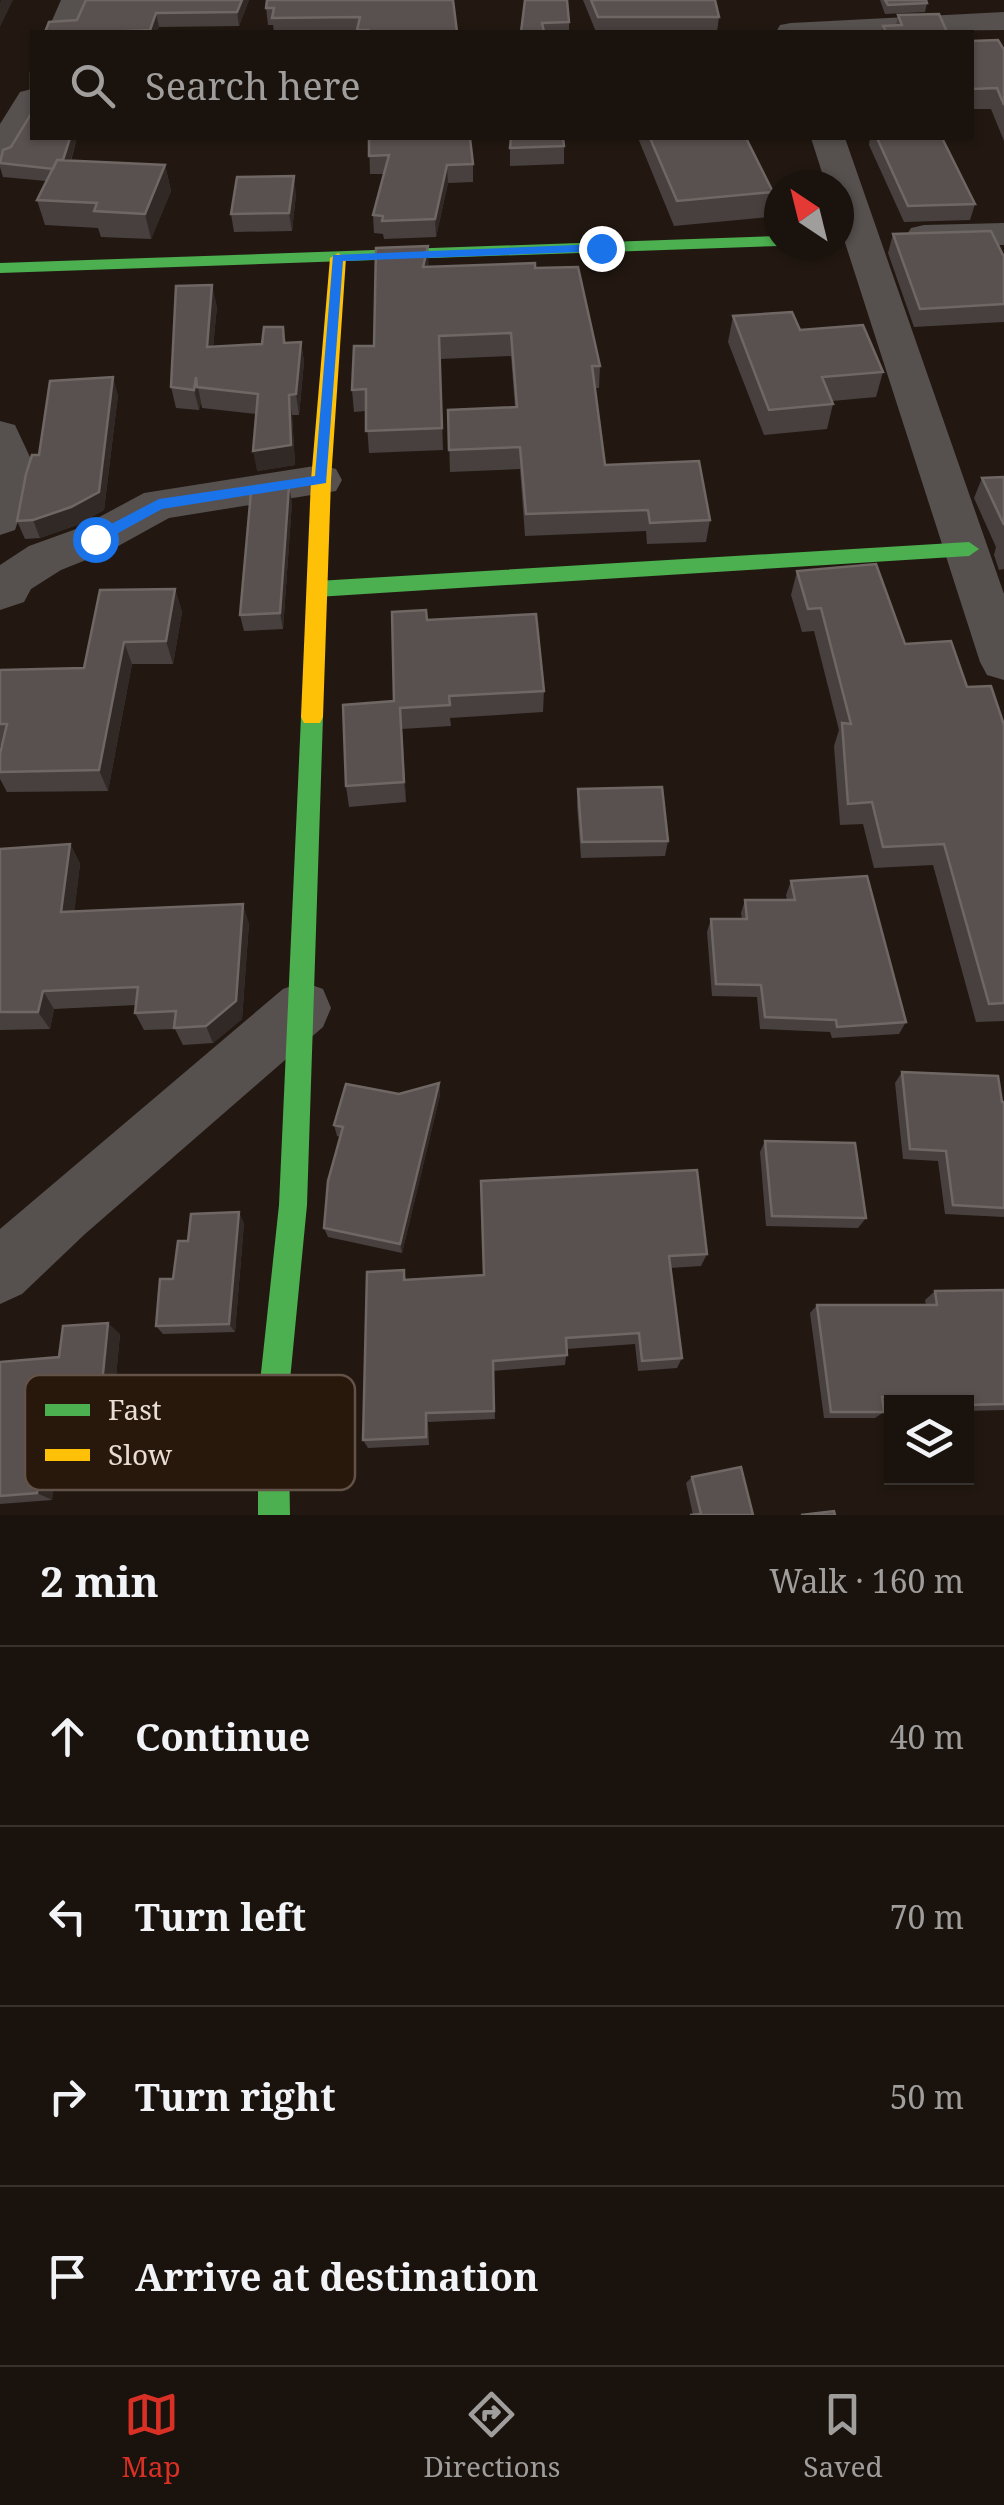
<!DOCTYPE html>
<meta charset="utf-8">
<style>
:root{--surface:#1a120d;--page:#27201b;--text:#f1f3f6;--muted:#9f9e9d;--line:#38322e;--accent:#d93025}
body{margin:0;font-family:"Noto Serif",serif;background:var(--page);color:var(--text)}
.controls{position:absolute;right:30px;bottom:30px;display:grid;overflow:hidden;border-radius:0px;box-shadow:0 2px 8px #0004}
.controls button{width:90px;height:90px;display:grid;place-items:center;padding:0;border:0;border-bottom:2px solid var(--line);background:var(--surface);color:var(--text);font:50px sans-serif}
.compass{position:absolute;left:764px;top:170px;width:90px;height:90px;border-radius:50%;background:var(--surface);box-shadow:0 2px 8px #0004;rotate:325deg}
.stop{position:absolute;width:30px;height:30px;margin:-22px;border:8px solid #1a73e8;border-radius:50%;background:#fff}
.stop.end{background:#1a73e8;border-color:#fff;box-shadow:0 2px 10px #0008}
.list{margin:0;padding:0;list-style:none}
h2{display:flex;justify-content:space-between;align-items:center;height:130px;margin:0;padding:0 40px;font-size:42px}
h2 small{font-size:32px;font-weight:400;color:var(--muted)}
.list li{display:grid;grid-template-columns:65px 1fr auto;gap:30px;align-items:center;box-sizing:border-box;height:180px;padding:0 40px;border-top:2px solid var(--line)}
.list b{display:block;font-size:38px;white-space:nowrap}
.list em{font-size:32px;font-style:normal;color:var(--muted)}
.icon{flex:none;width:55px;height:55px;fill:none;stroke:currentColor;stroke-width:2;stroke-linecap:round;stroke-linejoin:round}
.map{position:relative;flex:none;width:1004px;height:1515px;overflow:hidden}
.search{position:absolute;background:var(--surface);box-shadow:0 2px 8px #0004;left:30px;right:30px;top:30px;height:110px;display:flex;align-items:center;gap:25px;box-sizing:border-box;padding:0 35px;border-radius:0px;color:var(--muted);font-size:38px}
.sheet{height:850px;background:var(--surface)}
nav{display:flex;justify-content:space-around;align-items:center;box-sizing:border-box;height:140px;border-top:2px solid var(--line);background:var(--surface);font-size:28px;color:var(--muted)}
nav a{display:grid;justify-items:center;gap:5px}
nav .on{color:var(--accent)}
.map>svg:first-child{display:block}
</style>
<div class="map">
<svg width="1004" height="1515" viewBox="0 0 1004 1515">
<rect width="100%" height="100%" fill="#221811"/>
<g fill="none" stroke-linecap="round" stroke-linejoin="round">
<path fill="#56514f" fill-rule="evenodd" d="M61,0H91L77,32H47Z
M1004,12V30L776,32L780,25L791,23Z
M32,89V126L12,159L0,162V124L20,92Z
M811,138H845L1004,594V680L987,675L980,662L839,224V185H826Z
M1004,223V245L924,247L911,244L906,236L911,228L924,225Z
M0,421L15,425L36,470L15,530L0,535Z
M321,465L336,469L342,480L336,491L169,518L111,550L61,570L31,589L24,602L0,610V565L29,546L79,528L144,493Z
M303,982L323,989L331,1008L323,1027L85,1234L22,1294L0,1304V1229L283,989Z"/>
<path fill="#4caf50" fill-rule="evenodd" d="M779,236V245H783L779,246L0,273V263Z
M969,542L979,549L969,556L317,597L307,589L317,581Z
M312,708L320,711L323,717L307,1205L288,1401L290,1515H258V1401L279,1205L301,717L304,711Z"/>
<path fill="#ffc107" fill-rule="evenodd" d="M338,253L346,258L331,480L323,717L320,723H304L301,717L311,480L330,258Z"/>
</g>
<path fill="#47403f" d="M249,0L239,26L159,27L157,32H45L77,20Z
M267,0L457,32H274L273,25H268L266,8Z
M525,0L569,22V32H521Z
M583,0H715L719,17L717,32H596Z
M880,0H926L927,3L925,12L885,14Z
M898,15L947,32H881L883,26L896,25Z
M972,41L1004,50V141L991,109H972Z
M32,138H77L71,161L165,165L171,191L151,239L101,237L98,228L45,225L37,200L46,181L3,177L0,167V159Z
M369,138L473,164V182L448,183L436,237L384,239L383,234L374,233L373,215L384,174H370Z
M638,138H746L773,192L768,217L674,226Z
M870,138H942L975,204L970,220L904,222L869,145Z
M564,146V164L510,166V148Z
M296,194L292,231L234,232L231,214Z
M893,234L1004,257V322L914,327L888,253Z
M429,267L535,268L600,366L599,388H595L605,465L710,520L706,542L647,544L646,531L525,536L520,469L450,472L448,410L515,407L511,356L440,359L443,450L369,453L366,411L354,412L352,390L374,346Z
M217,306L213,347L262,344L283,327L286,343L301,342L304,362L299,415H292L295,465L257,471L256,414L202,408L201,402L199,410L176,408L171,387Z
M733,316L800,330L883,372L876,397L832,401L833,404L827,429L764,435L728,342Z
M118,395L104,510L77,525L40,538L25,539L17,521L39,455Z
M1004,477V569L999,570L994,555L996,547L974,498L982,478Z
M292,502L283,629L244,631L240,615Z
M797,571L967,687L1004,725V1021L976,1022L933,865L874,868L863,824L840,825L834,746L839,730L814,631L802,632L791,595Z
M175,589L182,612L173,664H132L108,791L7,792L0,779V754L2,746H0V670L84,668Z
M427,620L544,691L543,712L450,718L451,726L402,729L406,802L349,807L346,786L394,701Z
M578,789L668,841L665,856L581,858L577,805Z
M70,844L80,864L74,912L249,923L242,1019L213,1043L183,1045L175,1029L144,1030L135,1013L136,1005L54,1009L50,1029L0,1030V849Z
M791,881L906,1022L899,1034L832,1038L830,1032L760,1029L757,997L712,996L707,932L711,919H742L741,913L745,900H787L786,895Z
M902,1072L1004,1102V1217L945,1214L938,1161L903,1159L895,1083Z
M439,1083L440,1095L402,1253L328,1237L324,1228L340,1137L337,1136L334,1125Z
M765,1141L866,1218L858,1228L766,1226L760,1152Z
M481,1181L707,1254L701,1266L670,1268L682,1358L677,1368L638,1371L635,1344L567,1349L565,1365L493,1371L495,1419L428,1422L429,1445L368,1448L363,1440L404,1270L406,1279L484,1275Z
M244,1223L235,1332L163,1334L156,1326L188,1241Z
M1004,1290V1410L966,1411V1402H892V1404H883L884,1412L875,1418H824L810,1313L817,1305H926L925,1300L935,1291Z
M120,1334L107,1472L54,1476L52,1500L0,1504V1362L59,1357Z
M229,1396L232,1399V1441L205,1442L201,1439Z
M692,1477L753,1515H693L686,1483Z"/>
<path fill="#312926" d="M1,0H13L0,27V3Z
M242,0H249L239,26L237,12Z
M156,13L159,27L157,32H151Z
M70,138H77L64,183L60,169Z
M165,165L171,191L151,239L145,214Z
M447,165L448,183L436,237L435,219Z
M294,176L296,194L292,231L289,213Z
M428,246L429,269L423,267Z
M212,285L217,306L211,368L207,347Z
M301,342L304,362L299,415L296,394Z
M113,377L118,395L104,510L77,525L40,538L33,520Z
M196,377L201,402L199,410L194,390Z
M289,395L292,415L295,465L257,471L253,451Z
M289,486L292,502L283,629L280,613Z
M175,589L182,612L173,664L166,641Z
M124,642L132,664L108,791L99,770Z
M400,708L402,729L406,802L404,782Z
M70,844L80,864L72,932L61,912Z
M243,904L249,923L242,1019L213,1043L206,1026Z
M43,991L54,1009L50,1029L38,1012Z
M439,1083L440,1095L402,1253L400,1244Z
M239,1212L244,1223L235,1332L229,1324Z
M108,1323L120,1334L107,1472L94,1465Z
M229,1396L232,1399V1441L229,1438Z
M40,1468L54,1476L52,1500L37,1493Z"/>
<path fill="#59514f" stroke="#6f6764" stroke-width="2.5" d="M86,0H242L237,12L156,13L150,30L105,32H45L49,22L77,20Z
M267,0H453L457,32H367L368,30H357L360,17L272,18L274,8H266Z
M525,0H567L569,22L542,23L544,32H521Z
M591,0H715L719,17H598Z
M885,0H926L927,3L888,5Z
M939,14L947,32H886L883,26L902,25L898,15Z
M998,40L1004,50V105L997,88L972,89V41Z
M32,68V138H70L63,160H57L53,169L0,163L3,150L11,147L31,114V73Z
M369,138H470L473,164L447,165L435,219L382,221L383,216L373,215L389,155L369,156Z
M511,138H563L564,146L510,148Z
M650,138H746L773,192L677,201Z
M877,138H942L975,204L908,206Z
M57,160L165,165L145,214L94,211L97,203L37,200Z
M294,176L289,213L231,214L237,177Z
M991,231L1004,257V304L920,309L893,234Z
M428,246L423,267L535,263V268L578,267L600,366H592L605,465L699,461L710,520L650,523L648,510L526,514L520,447L449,450L448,410L517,407L511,333L439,336L442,428L366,431V389L352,390L354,346H374L376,248Z
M212,285L207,347L262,344L264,327H283L284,343L301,342L296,394L289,395L291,445L253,451L258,394L197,387L196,377L194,390L171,387L176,286Z
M792,312L800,330L863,325L883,372L822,377L833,404L769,410L733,316Z
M113,377L99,492L71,507L33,520L17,521L26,474L32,455H39L50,381Z
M1004,477V525L982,478Z
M289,486L280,613L240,615L251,492Z
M876,564L905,644L951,641L967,687L991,686L1004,725V1003L989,1004L944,844L883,847L872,802L848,804L842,723L851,724L821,608L808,609L797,571Z
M175,589L166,641L124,642L99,770L0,772V754L7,724H0V670L84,668L100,590Z
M426,610L427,620L536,614L544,691L449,696L450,705L400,708L404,782L346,786L343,705L394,701L392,612Z
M662,787L668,841L582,842L578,789Z
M70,844L61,912L243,904L236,1001L206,1026L174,1028L176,1011L135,1013L138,987L43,991L38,1012H0V849Z
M867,876L906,1022L837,1027L836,1020L765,1017L761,985L716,984L711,919H747L745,900H795L791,881Z
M902,1072L998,1076L1002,1102H1004V1208L953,1205L946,1151L910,1149Z
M439,1083L400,1244L324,1228L328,1181L343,1127L334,1125L346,1084L399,1094Z
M765,1141L855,1143L866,1218L772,1216Z
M697,1170L707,1254L669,1256L682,1358L642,1361L639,1333L566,1338L567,1355L493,1361L494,1411L426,1413V1437L363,1440L367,1272L404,1270V1280L484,1275L481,1181Z
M239,1212L229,1324L156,1326L160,1279H173L178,1241H188L191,1214Z
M1004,1290V1404L966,1405V1402H956L955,1397H882L884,1412H831L817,1305H937L935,1291Z
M108,1323L94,1465L40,1468L37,1493L0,1496V1362L59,1357L63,1326Z
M741,1467L753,1515H690L701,1514L692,1477Z
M834,1511L835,1515H801Z"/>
<path fill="#1a73e8" d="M601,244L605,251L343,261L326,483L162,509L100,543H90V535L159,499L315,476L333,255Z"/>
<rect x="25" y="1375" width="330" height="115" rx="15" fill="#28170b" stroke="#625247" stroke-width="2.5"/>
<rect x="45" y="1404" width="45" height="12" fill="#4caf50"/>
<rect x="45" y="1449" width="45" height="12" fill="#ffc107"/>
<g font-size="28" fill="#e9ddd4">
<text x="108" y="1420">Fast</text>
<text x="108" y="1465">Slow</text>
</g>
</svg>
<div class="controls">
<button><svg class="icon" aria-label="layers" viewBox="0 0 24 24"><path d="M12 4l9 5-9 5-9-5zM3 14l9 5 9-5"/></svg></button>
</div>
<svg class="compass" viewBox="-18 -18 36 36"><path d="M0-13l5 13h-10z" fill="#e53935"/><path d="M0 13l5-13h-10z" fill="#9f9e9d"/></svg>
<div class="stop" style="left:95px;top:539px"></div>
<div class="stop end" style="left:601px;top:248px"></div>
<div class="search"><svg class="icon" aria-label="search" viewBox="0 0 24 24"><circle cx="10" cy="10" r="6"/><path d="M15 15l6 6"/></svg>Search here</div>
</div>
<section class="sheet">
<h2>2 min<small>Walk · 160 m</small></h2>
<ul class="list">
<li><svg class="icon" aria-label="ahead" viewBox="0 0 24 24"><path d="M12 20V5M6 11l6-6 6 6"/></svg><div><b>Continue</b></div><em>40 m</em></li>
<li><svg class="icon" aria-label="left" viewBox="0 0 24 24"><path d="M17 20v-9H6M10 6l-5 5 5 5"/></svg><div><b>Turn left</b></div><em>70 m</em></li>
<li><svg class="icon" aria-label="right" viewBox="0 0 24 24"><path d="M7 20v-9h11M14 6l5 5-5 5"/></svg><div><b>Turn right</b></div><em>50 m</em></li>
<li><svg class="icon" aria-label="arrive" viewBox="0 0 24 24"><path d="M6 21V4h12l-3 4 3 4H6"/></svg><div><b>Arrive at destination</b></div></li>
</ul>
</section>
<nav>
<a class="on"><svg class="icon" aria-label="map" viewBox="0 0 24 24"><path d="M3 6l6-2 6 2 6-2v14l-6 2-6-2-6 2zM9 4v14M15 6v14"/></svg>Map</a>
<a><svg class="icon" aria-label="directions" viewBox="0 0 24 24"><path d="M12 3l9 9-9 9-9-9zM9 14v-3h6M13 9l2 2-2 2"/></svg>Directions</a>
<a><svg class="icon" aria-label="saved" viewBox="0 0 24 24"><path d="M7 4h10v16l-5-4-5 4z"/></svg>Saved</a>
</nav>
